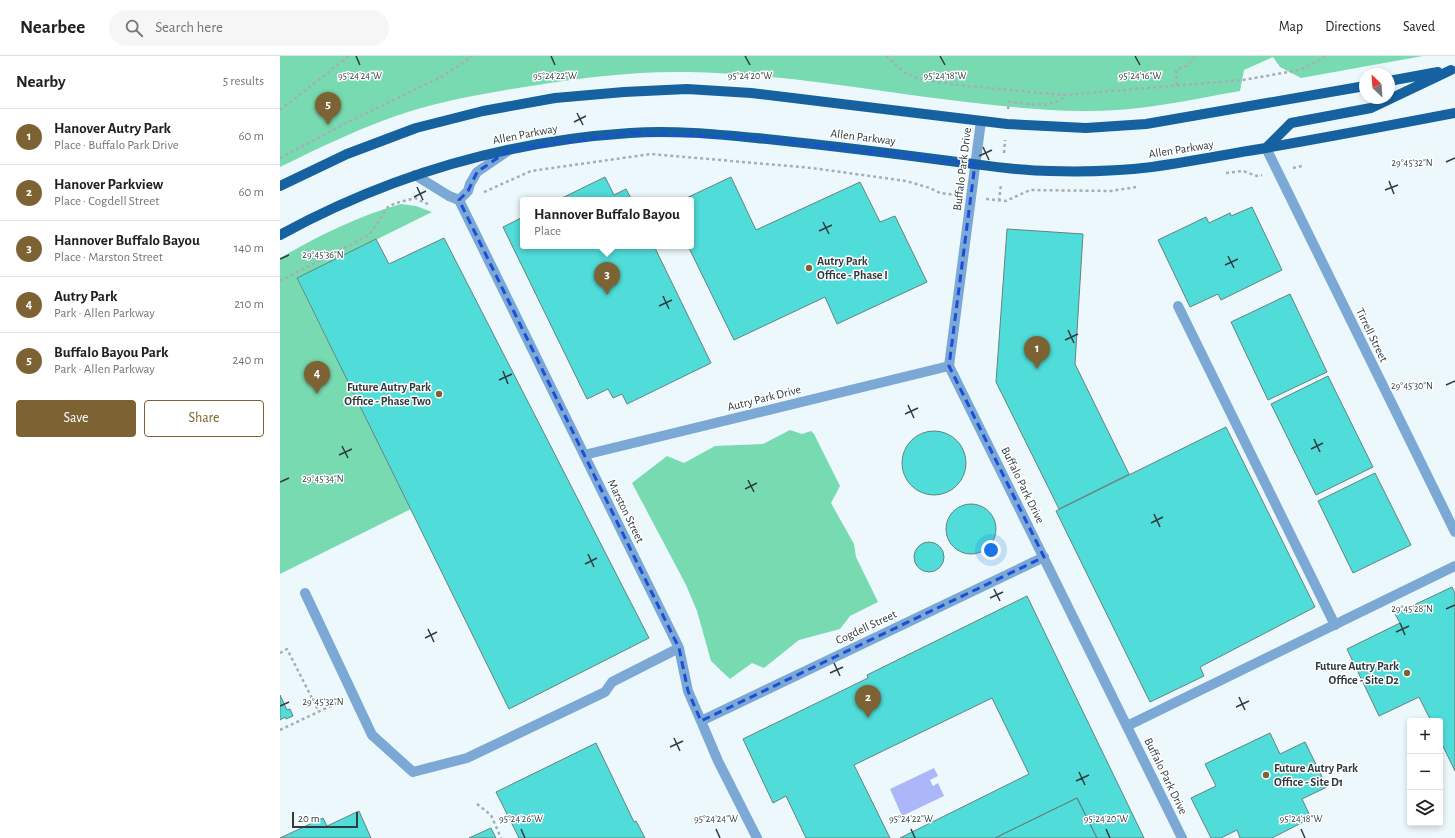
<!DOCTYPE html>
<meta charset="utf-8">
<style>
:root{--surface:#fff;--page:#f6f6f6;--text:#202124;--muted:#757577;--line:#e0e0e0;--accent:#7d6334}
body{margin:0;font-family:"Alegreya Sans",sans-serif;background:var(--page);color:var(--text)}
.controls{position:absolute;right:12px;bottom:12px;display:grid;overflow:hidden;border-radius:4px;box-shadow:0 2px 6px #0003}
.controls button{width:36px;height:36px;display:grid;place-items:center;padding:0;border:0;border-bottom:1px solid var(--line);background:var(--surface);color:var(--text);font:20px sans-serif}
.compass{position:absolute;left:1079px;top:12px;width:36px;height:36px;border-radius:50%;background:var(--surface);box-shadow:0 2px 6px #0003;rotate:335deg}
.scale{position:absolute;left:12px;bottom:10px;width:66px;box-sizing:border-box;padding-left:4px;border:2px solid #303b3f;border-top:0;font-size:11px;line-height:14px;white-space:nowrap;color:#303b3f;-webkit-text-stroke:3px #fff;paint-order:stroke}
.you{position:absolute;left:711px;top:494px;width:14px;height:14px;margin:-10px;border:3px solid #fff;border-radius:50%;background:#1a73e8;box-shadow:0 0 0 6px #1a73e833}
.badge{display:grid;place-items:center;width:26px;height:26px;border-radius:50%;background:var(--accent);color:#fff;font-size:13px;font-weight:700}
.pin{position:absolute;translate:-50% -33px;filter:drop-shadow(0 1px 2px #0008)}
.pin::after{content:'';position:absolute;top:21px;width:14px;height:12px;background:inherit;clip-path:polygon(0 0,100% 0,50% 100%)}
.popup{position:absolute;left:240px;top:141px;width:174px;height:52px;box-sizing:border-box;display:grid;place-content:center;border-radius:4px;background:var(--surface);filter:drop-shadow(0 1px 3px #0005);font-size:13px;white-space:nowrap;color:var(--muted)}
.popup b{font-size:15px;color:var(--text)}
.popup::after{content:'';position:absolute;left:50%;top:100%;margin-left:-8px;border:8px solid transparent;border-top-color:var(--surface)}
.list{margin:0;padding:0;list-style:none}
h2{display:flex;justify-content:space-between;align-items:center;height:52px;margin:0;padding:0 16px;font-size:17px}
h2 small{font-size:13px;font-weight:400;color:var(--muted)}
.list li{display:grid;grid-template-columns:26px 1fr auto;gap:12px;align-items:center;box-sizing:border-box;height:56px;padding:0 16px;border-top:1px solid var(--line)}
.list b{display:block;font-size:15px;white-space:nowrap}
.list p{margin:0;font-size:13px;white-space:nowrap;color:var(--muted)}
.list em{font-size:13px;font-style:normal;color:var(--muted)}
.actions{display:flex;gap:8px;padding:12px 16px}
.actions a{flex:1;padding:9px 0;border:1px solid var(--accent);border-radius:4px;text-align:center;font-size:14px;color:var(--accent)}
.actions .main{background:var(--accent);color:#fff}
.icon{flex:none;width:22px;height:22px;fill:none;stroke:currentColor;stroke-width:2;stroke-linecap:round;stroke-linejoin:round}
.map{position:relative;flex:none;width:1175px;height:782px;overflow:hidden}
header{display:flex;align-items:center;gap:24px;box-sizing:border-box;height:56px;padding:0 20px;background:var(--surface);border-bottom:1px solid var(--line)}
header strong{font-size:19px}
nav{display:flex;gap:22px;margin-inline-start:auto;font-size:14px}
.search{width:280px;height:36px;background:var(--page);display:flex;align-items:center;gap:10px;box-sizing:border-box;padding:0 14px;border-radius:22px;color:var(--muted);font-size:15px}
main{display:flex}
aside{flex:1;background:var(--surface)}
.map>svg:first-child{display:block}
</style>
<header>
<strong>Nearbee</strong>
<div class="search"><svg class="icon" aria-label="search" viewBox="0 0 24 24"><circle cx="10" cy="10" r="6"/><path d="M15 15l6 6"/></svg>Search here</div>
<nav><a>Map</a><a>Directions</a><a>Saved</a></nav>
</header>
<main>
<aside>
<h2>Nearby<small>5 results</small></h2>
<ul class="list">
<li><span class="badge">1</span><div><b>Hanover Autry Park</b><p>Place · Buffalo Park Drive</p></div><em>60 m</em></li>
<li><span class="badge">2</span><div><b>Hanover Parkview</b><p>Place · Cogdell Street</p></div><em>60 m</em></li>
<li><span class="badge">3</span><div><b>Hannover Buffalo Bayou</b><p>Place · Marston Street</p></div><em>140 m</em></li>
<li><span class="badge">4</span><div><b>Autry Park</b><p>Park · Allen Parkway</p></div><em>210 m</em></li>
<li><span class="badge">5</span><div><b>Buffalo Bayou Park</b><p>Park · Allen Parkway</p></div><em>240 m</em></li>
</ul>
<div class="actions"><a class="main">Save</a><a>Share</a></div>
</aside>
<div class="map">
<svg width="1175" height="782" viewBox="0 0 1175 782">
<rect width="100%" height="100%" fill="#edf8fc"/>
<path fill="#78dab1" d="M0,0H1143L1021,22L1000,11L993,1L964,14L960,35C909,44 857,56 804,55C671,53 541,18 408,16C349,15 290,23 232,33C198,39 164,45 131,55C86,69 43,90 0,111Z
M121,148L136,150L152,156L17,223L131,453L0,518V202C38,180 78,160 121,148Z
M510,374L522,378L531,375L534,378L560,430L551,447L574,488L576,501L598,546L570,560L560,573L519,584L484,612L472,607L450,623L431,605L417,555L406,529L352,427L387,400L404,407L435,390L483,388Z"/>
<path fill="#acb7f9" d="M654,712L658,720L650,724L653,730L658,727L664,740L622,760L610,733Z"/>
<path fill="#50dcd9" stroke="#658281" d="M325,121L334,139L346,133L352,144H278Z
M451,121L476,174L580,126L600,166L615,160L647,226L557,268L545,241L454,284L408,190H411V144H402Z
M972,151L1002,214L941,244L938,238L910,251L878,184L926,161L929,167L950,157L951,160Z
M243,161V190H374L431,307L347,348L342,338L333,342L328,333L307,343L223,171Z
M727,173L803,178L795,308L849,418L779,453L716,326Z
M164,182L369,582L229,653L17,222L96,183L109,208Z
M1010,238L1047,316L988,344L951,266Z
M1048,320L1093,411L1036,439L991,348Z
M946,371L1035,551L920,611L924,620L870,646L776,455Z
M622 407a32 32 0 1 1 64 0a32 32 0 1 1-64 0Z
M1095,417L1131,489L1073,517L1038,445Z
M666 473a25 25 0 1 1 50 0a25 25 0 1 1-50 0Z
M634 501a15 15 0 1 1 30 0a15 15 0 1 1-30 0Z
M1172,531L1175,537V715L1160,684V665H1151L1139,641L1099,660L1067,593L1120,567L1115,558Z
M747,540L864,782H817L797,742L715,782H620L749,718L712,642L574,709L610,782H526L506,740L493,747L463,683L588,622L587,619Z
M0,639L7,654L10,653L13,660L6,663L5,661L0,664Z
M990,677L1000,698L1025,686L1047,731L1022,743L1031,762L992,782H960L957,774L941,782H931L911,742L936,730L925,708Z
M316,687L354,766L356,765L365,782H239L216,736Z
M797,742L817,782H715Z
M79,755L91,782H0L43,762L47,770Z
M211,772L216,782H189Z"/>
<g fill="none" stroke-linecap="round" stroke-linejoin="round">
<path stroke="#a4afb3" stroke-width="2.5" stroke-dasharray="3 3" stroke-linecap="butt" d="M606,0L625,17L639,23L685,30L785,39L963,24L1020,14L1047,0
M897,29L896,14L908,9L915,0
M728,53L729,46C746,47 775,54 785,39
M0,54L69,0
M724,97L725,84
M0,102L68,66L163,20L192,0
M1013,112L1022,110
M946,117L963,115L977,120L982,119
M204,136L251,115L371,98L532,112L626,125L650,132L660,137L676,139
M706,143L726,145L750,134L831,135L856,131
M719,145L721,128
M0,225L89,179L108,151L116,147L135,142L150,149
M0,597L7,593L39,656
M0,674L59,646
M197,748L211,759L221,782"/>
<path stroke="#7ba8d4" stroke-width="10" d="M701,65L669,310L902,782
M986,92L1175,476
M135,119L169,140L179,144
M179,144L399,592L408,635L421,665L438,705L477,782
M179,144L188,135L190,128L197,116L229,94
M898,250L1055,569
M304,399L669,310
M25,537L92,679L133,716L187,702L325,636L332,626L399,592
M421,665L764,501
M847,670L1175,510"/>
<path stroke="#1662a0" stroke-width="10" d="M1109,25L1158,16
M986,92L1011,67L1091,52L1171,14
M0,130L67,98L136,72L203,55L275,42L344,36L407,33L471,37L727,68L806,72L866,68L1085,30
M0,179C108,120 227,85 350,77C392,74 435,78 476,82C538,88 600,96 662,104C698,108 734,115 770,115C803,116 839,115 872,111C900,107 928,102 956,97C1029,85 1102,71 1175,57"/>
</g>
<path fill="none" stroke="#1d4ed8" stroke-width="3" stroke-dasharray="8 5" stroke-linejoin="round" d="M353,77L476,82L695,108L669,310L764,501L421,665L408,635L399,592L179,144L188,135L197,116L231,93Z"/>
<path fill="none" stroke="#303b3f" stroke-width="1.5" d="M76,0L80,9M271,0L275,9M465,0L470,9M660,0L665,9M855,0L860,9M297,57L303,69M294,66L306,60M703,91L709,104M699,100L712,94M1166,106L1175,102M1109,125L1114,138M137,131L143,144M1105,134L1118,129M134,141L146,135M543,166L549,178M539,175L552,169M948,200L954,212M0,203L9,199M945,209L958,203M383,240L389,253M379,250L392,244M788,274L794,287M785,284L798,278M223,315L228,328M219,324L232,318M1166,329L1175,325M628,349L634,362M625,358L638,352M1034,383L1040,396M62,390L68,402M1031,393L1043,387M59,399L72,393M468,424L474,436M0,426L9,422M465,433L477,427M874,458L880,471M871,467L883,461M308,498L314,511M305,508L317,502M714,533L720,545M710,542L723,536M1166,553L1175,549M1120,567L1125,579M148,573L154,586M1116,576L1129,570M145,582L157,576M554,607L560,620M550,617L563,611M959,641L965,654M0,650L9,646M956,651L969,645M394,682L400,695M390,691L403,685M799,716L805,729M796,725L809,719M241,773L245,782M436,773L440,782M631,773L635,782M826,773L830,782M1021,773L1025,782"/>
<g fill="#7d6334" stroke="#fff" stroke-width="1.5">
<circle cx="529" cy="212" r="4"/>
<circle cx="159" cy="338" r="4"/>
<circle cx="1127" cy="617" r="4"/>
<circle cx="986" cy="719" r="4"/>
</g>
<g text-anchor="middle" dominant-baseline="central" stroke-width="3" stroke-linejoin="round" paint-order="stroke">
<g font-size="12" fill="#303b3f" stroke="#fff">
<text transform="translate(245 78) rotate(-11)">Allen Parkway</text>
<text transform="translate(583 81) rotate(7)">Allen Parkway</text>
<text transform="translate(901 93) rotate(-9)">Allen Parkway</text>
<text transform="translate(682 113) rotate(-83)">Buffalo Park Drive</text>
<text transform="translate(1092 279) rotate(64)">Tirrell Street</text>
<text transform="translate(484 342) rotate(-14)">Autry Park Drive</text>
<text transform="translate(743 429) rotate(64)">Buffalo Park Drive</text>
<text transform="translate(346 455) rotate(64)">Marston Street</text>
<text transform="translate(586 571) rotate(-25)">Cogdell Street</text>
<text transform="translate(886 720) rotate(64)">Buffalo Park Drive</text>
</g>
<g font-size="12" font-weight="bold" fill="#303b3f" stroke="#fff" text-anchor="start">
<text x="537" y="205">Autry Park<tspan x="537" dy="14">Office - Phase I</tspan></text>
<text x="151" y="331" text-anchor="end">Future Autry Park<tspan x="151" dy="14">Office - Phase Two</tspan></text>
<text x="1119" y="610" text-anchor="end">Future Autry Park<tspan x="1119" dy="14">Office - Site D2</tspan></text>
<text x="994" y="712">Future Autry Park<tspan x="994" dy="14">Office - Site D1</tspan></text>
</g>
</g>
<g font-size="10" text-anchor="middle" fill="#303b3f" stroke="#fff" stroke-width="3" stroke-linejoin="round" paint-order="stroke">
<text x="80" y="23">95°24'24"W</text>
<text x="275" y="23">95°24'22"W</text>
<text x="470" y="23">95°24'20"W</text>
<text x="665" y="23">95°24'18"W</text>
<text x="860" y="23">95°24'16"W</text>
<text x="1132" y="110">29°45'32"N</text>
<text x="43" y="202">29°45'36"N</text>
<text x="1132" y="333">29°45'30"N</text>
<text x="43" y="426">29°45'34"N</text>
<text x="1132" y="556">29°45'28"N</text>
<text x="43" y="649">29°45'32"N</text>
<text x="241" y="766">95°24'26"W</text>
<text x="436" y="766">95°24'24"W</text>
<text x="631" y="766">95°24'22"W</text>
<text x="826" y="766">95°24'20"W</text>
<text x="1021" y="766">95°24'18"W</text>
</g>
</svg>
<div class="controls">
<button>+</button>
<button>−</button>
<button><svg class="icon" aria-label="layers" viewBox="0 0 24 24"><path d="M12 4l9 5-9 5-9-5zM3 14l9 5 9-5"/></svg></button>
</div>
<svg class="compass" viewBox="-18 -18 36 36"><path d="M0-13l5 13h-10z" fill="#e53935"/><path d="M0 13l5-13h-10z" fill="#757577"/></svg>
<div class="scale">20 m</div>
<div class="you"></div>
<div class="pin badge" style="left:757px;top:313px">1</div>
<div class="pin badge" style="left:588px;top:662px">2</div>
<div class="pin badge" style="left:327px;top:239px">3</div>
<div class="popup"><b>Hannover Buffalo Bayou</b>Place</div>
<div class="pin badge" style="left:37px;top:338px">4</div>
<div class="pin badge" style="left:48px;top:69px">5</div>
</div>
</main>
